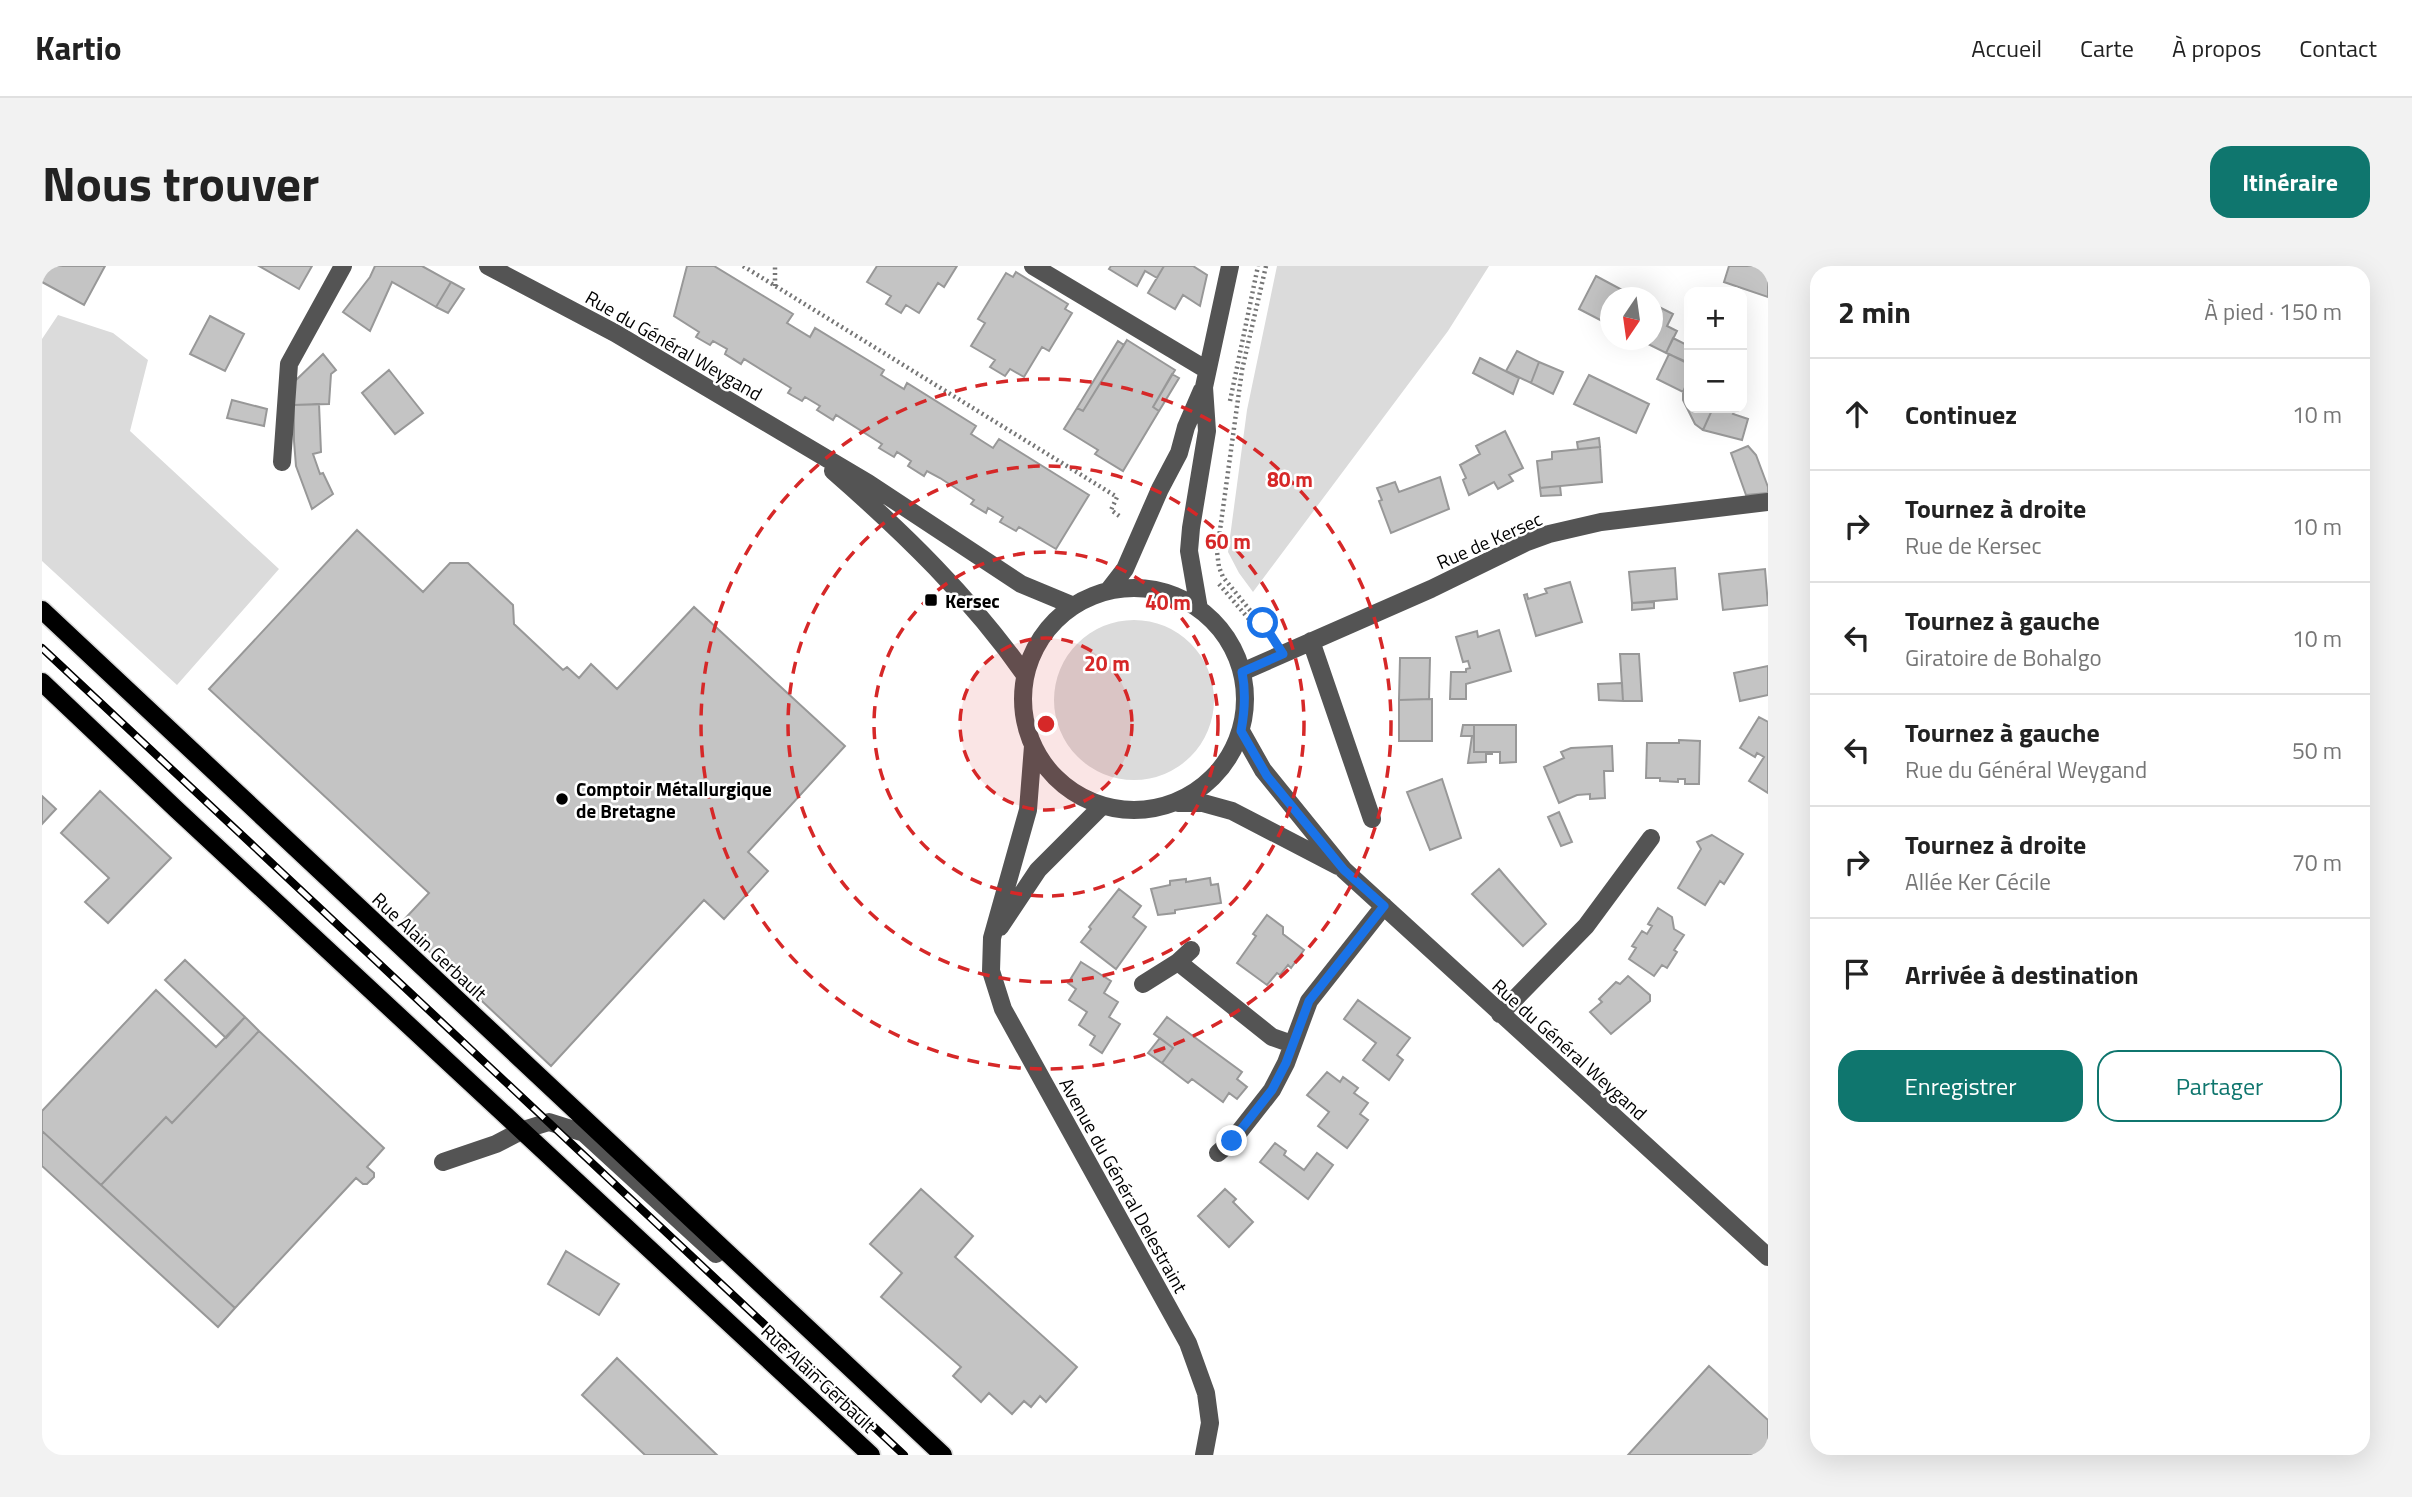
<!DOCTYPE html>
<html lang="fr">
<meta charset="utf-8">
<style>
:root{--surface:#fff;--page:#f2f2f2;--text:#222;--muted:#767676;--line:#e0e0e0;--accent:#0f766e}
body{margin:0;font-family:"Titillium Web",sans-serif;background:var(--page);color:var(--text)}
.controls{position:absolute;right:21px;top:21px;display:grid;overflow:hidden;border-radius:14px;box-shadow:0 7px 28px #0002}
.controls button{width:63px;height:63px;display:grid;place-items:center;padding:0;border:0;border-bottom:2px solid var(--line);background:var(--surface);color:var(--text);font:35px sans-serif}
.compass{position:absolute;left:1558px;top:21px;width:63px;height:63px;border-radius:50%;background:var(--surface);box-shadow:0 7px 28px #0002;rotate:193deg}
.stop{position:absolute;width:21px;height:21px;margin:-16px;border:5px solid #1a73e8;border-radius:50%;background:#fff}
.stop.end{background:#1a73e8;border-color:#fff;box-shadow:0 2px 7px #0008}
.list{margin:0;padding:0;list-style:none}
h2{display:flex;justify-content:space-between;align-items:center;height:91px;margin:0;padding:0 28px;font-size:30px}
h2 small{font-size:23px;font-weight:400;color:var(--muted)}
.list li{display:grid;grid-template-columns:46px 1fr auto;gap:21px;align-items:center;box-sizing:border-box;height:112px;padding:0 28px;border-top:2px solid var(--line)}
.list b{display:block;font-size:26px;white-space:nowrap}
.list p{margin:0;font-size:23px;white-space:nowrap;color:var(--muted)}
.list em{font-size:23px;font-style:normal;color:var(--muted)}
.actions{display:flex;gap:14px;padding:21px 28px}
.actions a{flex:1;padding:16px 0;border:2px solid var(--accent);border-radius:21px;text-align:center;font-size:24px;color:var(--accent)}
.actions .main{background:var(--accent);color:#fff}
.icon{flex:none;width:38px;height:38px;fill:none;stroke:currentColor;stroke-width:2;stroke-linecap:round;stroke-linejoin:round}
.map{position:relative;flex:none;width:1726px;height:1189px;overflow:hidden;border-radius:21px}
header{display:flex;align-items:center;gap:42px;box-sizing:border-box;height:98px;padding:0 35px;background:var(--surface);border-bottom:2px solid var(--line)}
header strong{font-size:33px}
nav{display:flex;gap:38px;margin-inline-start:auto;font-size:24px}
.intro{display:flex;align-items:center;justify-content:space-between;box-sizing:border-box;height:168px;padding:0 42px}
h1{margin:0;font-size:49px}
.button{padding:18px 32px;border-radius:21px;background:var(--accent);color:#fff;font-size:24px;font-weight:700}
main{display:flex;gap:42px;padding:0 42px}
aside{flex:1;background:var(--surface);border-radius:21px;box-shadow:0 7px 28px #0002}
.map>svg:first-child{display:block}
</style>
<header>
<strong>Kartio</strong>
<nav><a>Accueil</a><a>Carte</a><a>À propos</a><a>Contact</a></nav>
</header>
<div class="intro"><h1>Nous trouver</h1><a class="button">Itinéraire</a></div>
<main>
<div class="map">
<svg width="1726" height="1189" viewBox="0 0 1726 1189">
<rect width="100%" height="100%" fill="#fff"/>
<path fill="#dbdbdb" d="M1235,0H1447L1406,65L1211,326L1197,307L1186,286L1205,144Z
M16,49L71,67L106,94L88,165L237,303L135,419L0,295V73Z
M1012 434a80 80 0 1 1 160 0a80 80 0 1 1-160 0Z"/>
<path fill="#c4c4c4" stroke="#989898" stroke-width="2" d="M0,0H63L42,39L0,16Z
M217,0H270L257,23Z
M333,0H380L409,16L394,41L350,16L328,65L301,46L328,11Z
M645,0H672L751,48L745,57L768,71L773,62L842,104L839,109L862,123L865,117L934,160L929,168L951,182L957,173L1047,229L1014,283L977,261L974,265L958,256L961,251L946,242L944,247L929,238L932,234L898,212L885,205L882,210L866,200L869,195L855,186L852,191L837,182L840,178L794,149L791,154L775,144L778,140L763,131L760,135L746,127L749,122L702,93L699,98L683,88L685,83L671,75L668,79L654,71L657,66L632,50Z
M835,0H915L902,21L896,17L877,47L864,39L859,47L844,38L849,30L825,16Z
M1069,0H1122L1115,12L1103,5L1095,20L1067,3Z
M1122,0H1151L1165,9L1158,40L1141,29L1133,43L1106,27Z
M1687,0H1726V31L1682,16Z
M974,6L1026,38L1023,43L1030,47L1007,85L1000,81L982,111L968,103L963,110L948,101L953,94L929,80L943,57L936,53L964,7L971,11Z
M1554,10L1584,26L1582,32H1568V59L1537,43Z
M409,16L422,23L406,47L394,41Z
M1615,40L1631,48L1625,60L1635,65L1624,87L1598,74H1610V50Z
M168,50L202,68L183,105L148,88Z
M1631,72L1647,80V97L1624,87Z
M1085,74L1133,104L1111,141L1117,145L1081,205L1053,188L1056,184L1022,163L1035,142L1041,145Z
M1076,75L1082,79L1041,145L1035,142Z
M1475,85L1497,96L1489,117L1464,105Z
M281,88L294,104L289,108L287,138L252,139V116Z
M1627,88L1647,98V112L1641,126L1615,113Z
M1438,92L1477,112L1471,128L1431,107Z
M1497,96L1521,106L1511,128L1489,117Z
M347,104L381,147L353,168L320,127Z
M1130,108L1137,112L1117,145L1111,141Z
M1547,109L1607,138L1594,167L1532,138Z
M1647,112V142H1671L1661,164L1653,158L1641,134V126Z
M190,134L225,143L222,160L185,152Z
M277,138L279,186L271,188L278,208L281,207L291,228L270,243L254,200L252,175V139Z
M1671,142H1682L1692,146L1691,148L1706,153L1700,174L1661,164Z
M1463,165L1481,202L1467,209L1471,215L1456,223L1452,216L1427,229L1421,214L1424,212L1418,199L1438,188L1434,180Z
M1557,172L1558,181L1536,183L1535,176Z
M1706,180L1714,189L1726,221V227L1704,229L1689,187Z
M1558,181L1560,216L1498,222L1495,195L1510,193V186Z
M1398,211L1407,243L1349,267L1337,235L1340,234L1335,222L1353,216L1357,226Z
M1518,220L1519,229L1499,230L1498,222Z
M315,264L381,326L408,297H426L471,339L472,358L521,404L525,401L537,412L549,398L575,423L652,341L803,480L706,586L726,605L682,653L662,634L509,800L358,658L387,627L167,423Z
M1633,302L1635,333L1590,337L1587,306Z
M1723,303L1726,339L1681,344L1677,308Z
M1528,316L1540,356L1494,370L1482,329L1485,328L1486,333L1505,327L1503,323Z
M1612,336V342L1590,344V337Z
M1457,364L1469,405L1424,418V433H1408L1409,406H1424V403L1428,402L1426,395L1421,396L1414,371L1435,365L1436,371Z
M1578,388H1597L1600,435H1581Z
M1358,392H1388L1387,433L1357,434Z
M1726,400V429L1698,435L1692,407Z
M1580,417L1581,435L1557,434L1556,418Z
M1390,433V475H1357V434Z
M1717,451L1726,456V527L1707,515L1722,491L1715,487L1713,491L1698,482Z
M1421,459H1432V486H1450V488H1444V496L1426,497L1430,470H1419Z
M1432,459H1474V496L1458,497V486H1432Z
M1637,474L1658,475L1657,518H1643V513H1636V516L1618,515V512H1604L1605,477H1637Z
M1570,480L1571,505H1562L1563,532L1548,533V528L1535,529L1517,537L1502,501L1522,492L1519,486L1529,482Z
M1400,513L1419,572L1388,584L1365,526Z
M58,525L129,592L66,657L43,636L67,612L19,567Z
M0,530L14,543L0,558Z
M1517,546L1530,576L1519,580L1506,551Z
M1670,569L1701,588L1682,618L1678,615L1663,639L1636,622L1659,583L1655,576Z
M1457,603L1504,658L1481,680L1430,628Z
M1168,612L1169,619L1176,618L1179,637L1133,644V647L1116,649L1109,623L1128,619V615L1144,613V616Z
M1077,623L1099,640L1091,651L1104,661L1074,703L1039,676L1049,663L1047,661Z
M1616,642L1630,651L1632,663L1642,669L1632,684L1635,686L1625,702L1620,699L1612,710L1587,693L1594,682L1590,680L1600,665L1605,668L1610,660L1606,658Z
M1225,649L1241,661V668L1262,684L1249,702L1246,699L1238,709L1235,707L1225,719L1195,697L1214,670L1211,668Z
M143,694L203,751L184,772L123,714Z
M1039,696L1069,715L1062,727L1076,736L1067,751L1078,758L1060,787L1048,779L1053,770L1037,759L1045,746L1027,734L1034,723L1026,717Z
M1586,710L1608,729V735L1569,768L1548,746L1560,736L1557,733L1574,716L1578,718Z
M114,724L174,781L203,751L217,765L130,857L124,851L59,919L0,865V845Z
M1316,734L1368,772L1355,789L1361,794L1347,814L1321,794L1334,777L1302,753Z
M1125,751L1200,806L1195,813L1205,821L1195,833L1187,827L1181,836L1150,813L1146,817L1120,797L1131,782L1112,768Z
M217,765L342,882L325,901L332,907V911L325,918H321L314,912L193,1042L59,919L124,851L130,857Z
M1118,772L1131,782L1120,797L1106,787Z
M1285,806L1298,816L1301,811L1316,822L1312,827L1326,837L1318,848L1326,854L1305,882L1276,860L1287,846L1265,829Z
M0,865L193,1042L176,1061L0,900Z
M1233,877L1244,885L1242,889L1262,904L1275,887L1291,899L1266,933L1218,896Z
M879,923L931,970L913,991L1035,1101L1004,1136L998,1130L989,1141L982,1135L970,1148L947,1127L939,1136L911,1110L919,1101L839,1031L860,1007L828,978Z
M1183,923L1194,933L1191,936L1211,956L1187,981L1156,950Z
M524,985L577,1018L557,1049L506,1018Z
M575,1092L675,1189H603L540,1129Z
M1667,1100L1726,1154V1189H1586Z"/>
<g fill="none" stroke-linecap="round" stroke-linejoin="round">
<g stroke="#dbdbdb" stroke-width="21">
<path id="major" d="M0,344L901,1189
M0,416L135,544L829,1189"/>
</g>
<path stroke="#767676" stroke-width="4.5" stroke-dasharray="2 3.5" stroke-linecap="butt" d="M701,0L1075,231L1069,244L1080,252
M1224,0L1200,104L1175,286L1177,301L1181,311L1228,369
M733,20V0
M1188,135L1216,0
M1177,318L1223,372"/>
<path stroke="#545454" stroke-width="18" d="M446,0L573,67L826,217L979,318L1032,340
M991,0L1165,104
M240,196L247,98L301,0
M791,205C862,267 929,332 983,409
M981 433a111 111 0 1 1 222 0a111 111 0 1 1-222 0Z
M1066,325L1083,303L1118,223L1137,187L1144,161L1160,124
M1157,343L1147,285L1149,262L1165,165L1162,121L1188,0
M1269,375L1330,553
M1200,406L1389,323L1485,276L1507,268L1559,256L1726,236
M1199,465L1221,504L1302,604L1726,991
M991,480L986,544L950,672L949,705L961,743L1146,1077L1164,1127L1168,1157L1162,1189
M1136,537H1161L1190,545L1296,600
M958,661L996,604L1060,540
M1136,696L1230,771L1250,778
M1101,718L1136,696L1149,684
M1458,748L1544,660L1609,572
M1176,887L1190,875L1230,824L1244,797L1267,735L1342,640
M401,896L454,878L481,864L507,856L542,867L674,988"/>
<use href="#major" stroke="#000" stroke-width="18"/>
<g stroke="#000" stroke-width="8">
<path id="rail" d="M0,382L862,1189"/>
</g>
<use href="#rail" stroke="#fff" stroke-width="5" stroke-dasharray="16" stroke-linecap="butt"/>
</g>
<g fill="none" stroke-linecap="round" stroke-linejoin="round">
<path stroke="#1a73e8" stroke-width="9" d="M1190,875L1230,824L1244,797L1267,735L1342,640L1302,604L1225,510L1199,465C1203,444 1204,426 1200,406L1241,388L1221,357"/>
</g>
<circle cx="1004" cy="458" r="86" fill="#d62828" fill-opacity=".12"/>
<g fill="none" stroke="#d62828" stroke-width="3.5" stroke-dasharray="12 9">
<circle cx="1004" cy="458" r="86"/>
<circle cx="1004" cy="458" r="172"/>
<circle cx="1004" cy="458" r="258"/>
<circle cx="1004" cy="458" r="345"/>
</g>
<g fill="#000" stroke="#fff" stroke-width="2.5">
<rect x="882" y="327" width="14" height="14" rx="3.5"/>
<circle cx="520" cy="533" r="7"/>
</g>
<g text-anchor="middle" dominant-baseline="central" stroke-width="5" stroke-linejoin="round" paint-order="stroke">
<g font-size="19" fill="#000" stroke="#fff">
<text transform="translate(632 79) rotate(30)">Rue du Général Weygand</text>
<text transform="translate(1447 274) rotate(-24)">Rue de Kersec</text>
<text transform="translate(388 680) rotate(43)">Rue Alain Gerbault</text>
<text transform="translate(1528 783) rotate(42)">Rue du Général Weygand</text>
<text transform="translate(1082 919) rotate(61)">Avenue du Général Delestraint</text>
<text transform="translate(777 1112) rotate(43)">Rue Alain Gerbault</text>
</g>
<g font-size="19" font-weight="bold" fill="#000" stroke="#fff" text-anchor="start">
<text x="903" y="334">Kersec</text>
<text x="534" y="522">Comptoir Métallurgique<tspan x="534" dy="22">de Bretagne</tspan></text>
</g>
</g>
<circle cx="1004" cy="458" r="10" fill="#d62828" stroke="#fff" stroke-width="3.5"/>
<g font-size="21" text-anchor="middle" font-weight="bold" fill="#d62828" stroke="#fff" stroke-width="5" stroke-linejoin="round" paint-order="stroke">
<text x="1248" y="221">80 m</text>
<text x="1186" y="283">60 m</text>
<text x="1126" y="344">40 m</text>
<text x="1065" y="405">20 m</text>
</g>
</svg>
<div class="controls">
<button>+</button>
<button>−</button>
</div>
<svg class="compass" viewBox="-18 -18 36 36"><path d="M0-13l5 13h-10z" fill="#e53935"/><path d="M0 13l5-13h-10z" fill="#767676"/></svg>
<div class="stop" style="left:1221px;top:357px"></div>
<div class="stop end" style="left:1190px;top:875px"></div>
</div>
<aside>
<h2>2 min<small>À pied · 150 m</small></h2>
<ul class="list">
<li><svg class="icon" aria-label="ahead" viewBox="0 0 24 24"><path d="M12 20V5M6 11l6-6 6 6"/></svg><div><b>Continuez</b></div><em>10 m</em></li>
<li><svg class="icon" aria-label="right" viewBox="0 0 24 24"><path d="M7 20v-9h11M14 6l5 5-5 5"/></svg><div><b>Tournez à droite</b><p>Rue de Kersec</p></div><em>10 m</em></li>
<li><svg class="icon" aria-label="left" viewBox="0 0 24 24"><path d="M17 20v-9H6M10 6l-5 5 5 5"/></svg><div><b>Tournez à gauche</b><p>Giratoire de Bohalgo</p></div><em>10 m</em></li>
<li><svg class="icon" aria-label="left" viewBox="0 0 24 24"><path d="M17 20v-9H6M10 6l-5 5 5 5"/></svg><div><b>Tournez à gauche</b><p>Rue du Général Weygand</p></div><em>50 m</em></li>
<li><svg class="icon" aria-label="right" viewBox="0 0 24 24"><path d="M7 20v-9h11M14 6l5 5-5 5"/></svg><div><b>Tournez à droite</b><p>Allée Ker Cécile</p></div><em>70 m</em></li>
<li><svg class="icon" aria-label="arrive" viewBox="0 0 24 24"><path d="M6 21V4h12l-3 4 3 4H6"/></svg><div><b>Arrivée à destination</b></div></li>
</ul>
<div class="actions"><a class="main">Enregistrer</a><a>Partager</a></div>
</aside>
</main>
